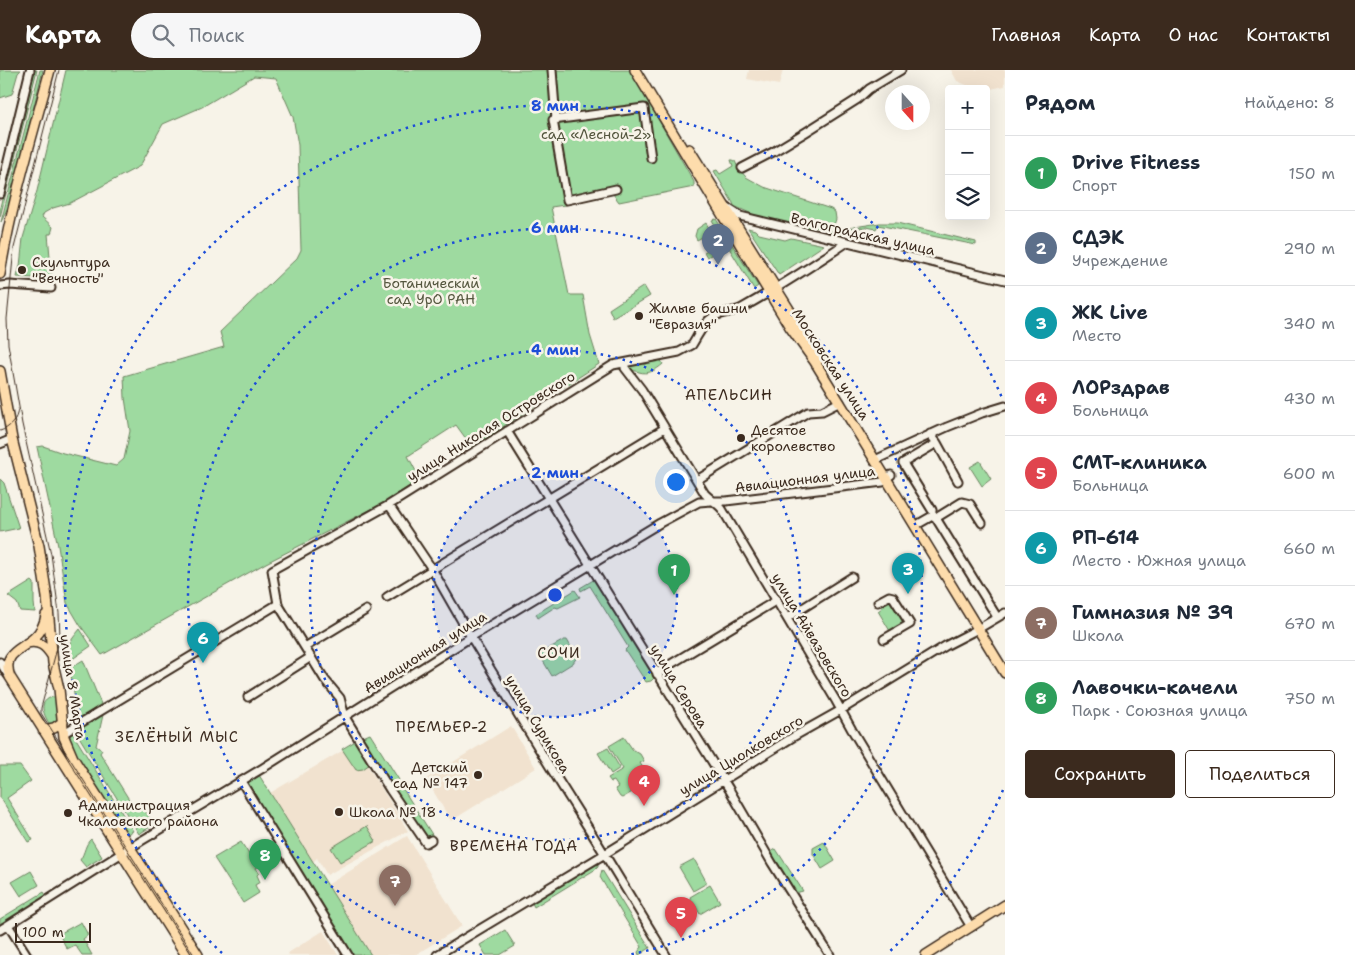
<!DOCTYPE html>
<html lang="ru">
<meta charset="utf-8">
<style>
:root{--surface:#fff;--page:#f6f6f7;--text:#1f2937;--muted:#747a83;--line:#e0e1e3;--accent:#3b2a1e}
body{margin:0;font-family:"Shantell Sans",sans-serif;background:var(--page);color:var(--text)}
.controls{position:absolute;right:15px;top:15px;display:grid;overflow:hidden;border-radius:5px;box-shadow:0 5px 20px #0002}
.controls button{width:45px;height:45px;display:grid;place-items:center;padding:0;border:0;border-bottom:1px solid var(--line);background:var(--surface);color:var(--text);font:25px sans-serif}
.compass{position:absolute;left:885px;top:15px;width:45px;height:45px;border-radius:50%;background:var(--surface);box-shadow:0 5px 20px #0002;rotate:159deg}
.scale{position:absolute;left:15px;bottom:12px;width:76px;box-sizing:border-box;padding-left:5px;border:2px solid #3b2a1e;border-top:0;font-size:14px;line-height:18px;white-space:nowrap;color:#3b2a1e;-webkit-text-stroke:4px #f7f3e8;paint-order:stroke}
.you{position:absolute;left:675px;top:411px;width:18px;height:18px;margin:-12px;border:4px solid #fff;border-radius:50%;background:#1a73e8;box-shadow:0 0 0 8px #1a73e833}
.badge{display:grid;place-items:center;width:32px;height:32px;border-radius:50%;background:var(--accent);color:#fff;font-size:16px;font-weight:700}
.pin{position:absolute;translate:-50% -41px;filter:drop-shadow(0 1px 2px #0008)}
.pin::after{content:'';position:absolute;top:26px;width:18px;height:15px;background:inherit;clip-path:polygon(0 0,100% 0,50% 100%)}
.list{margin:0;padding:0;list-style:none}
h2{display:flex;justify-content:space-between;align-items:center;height:65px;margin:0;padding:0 20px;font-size:21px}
h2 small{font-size:16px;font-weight:400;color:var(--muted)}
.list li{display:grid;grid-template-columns:32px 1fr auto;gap:15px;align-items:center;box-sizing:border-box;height:75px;padding:0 20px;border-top:1px solid var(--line)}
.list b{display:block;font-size:19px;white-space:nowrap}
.list p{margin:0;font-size:16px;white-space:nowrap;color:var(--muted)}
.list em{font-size:16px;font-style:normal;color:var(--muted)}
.actions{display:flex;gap:10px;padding:15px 20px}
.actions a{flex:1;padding:11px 0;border:1px solid var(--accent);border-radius:5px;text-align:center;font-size:18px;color:var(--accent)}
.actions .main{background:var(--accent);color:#fff}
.icon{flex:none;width:28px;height:28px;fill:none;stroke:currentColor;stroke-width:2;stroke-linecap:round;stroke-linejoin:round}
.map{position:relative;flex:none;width:1005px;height:885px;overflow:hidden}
header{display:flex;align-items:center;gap:30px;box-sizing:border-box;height:70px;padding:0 25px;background:var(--accent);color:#fff}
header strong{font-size:24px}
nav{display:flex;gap:28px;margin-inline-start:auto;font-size:18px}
.search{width:350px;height:45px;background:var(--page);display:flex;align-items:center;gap:12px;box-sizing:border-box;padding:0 18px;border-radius:28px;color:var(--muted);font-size:19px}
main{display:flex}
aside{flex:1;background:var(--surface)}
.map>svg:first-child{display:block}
</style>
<header>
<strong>Карта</strong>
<div class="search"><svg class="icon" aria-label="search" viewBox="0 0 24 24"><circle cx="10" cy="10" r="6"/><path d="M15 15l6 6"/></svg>Поиск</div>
<nav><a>Главная</a><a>Карта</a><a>О нас</a><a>Контакты</a></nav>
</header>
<main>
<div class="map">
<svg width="1005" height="885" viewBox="0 0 1005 885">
<rect width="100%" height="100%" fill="#f7f3e8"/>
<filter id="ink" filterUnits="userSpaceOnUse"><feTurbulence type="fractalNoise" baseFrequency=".02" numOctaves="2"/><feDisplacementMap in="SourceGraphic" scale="10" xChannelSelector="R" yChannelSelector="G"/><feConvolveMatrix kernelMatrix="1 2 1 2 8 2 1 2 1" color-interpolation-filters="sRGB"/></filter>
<g filter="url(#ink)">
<path fill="#f1e2cf" d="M749,0H783L779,15L747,9Z
M951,0H1005V16L986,20V19H976L957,11Z
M511,656L536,698L451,751L426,709Z
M354,674L408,761L327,805L317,788L313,792L270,723Z
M407,766L462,856L415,885H371L327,815Z
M323,861L338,885H289L288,883Z"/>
<path fill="#9edaa0" stroke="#6c825f" d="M0,0H21L18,3L12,24L0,28Z
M35,0H37L0,147V137Z
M40,0H43L9,135L1,152Z
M66,0H630L694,112V117L619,132L613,124L565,135L551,137L569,225H583L590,265L599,294L472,377L456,355L408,386L420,409L387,431L266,493L102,585L80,555L67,533L58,476L37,377L43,376L63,383L116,396L124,389L130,361L125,328L124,306L224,277L220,262L297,188L301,180L298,75L293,47L276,8L254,6L202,37L163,54L140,96L70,133L53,138L44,143L42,147L53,157L51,164H48L52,209L17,207L20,196L23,168L37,121Z
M731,90H733L735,91L738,98L746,107L764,117L831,139L835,142L836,149L834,155L805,159L768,151L734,136L733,133L714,101L717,100L720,104L733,96Z
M716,149L758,216L754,219L712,150Z
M706,153L720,176L717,182L707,187L704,182L712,177L706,165L697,170L695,166L697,159Z
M880,153H897L976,172V175L878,155L876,159L867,157L841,160V168L815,163Z
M748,158L755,160L759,164L785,170L791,168L824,175L779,205Z
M644,216L650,226L613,248L609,239Z
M660,289L663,294C656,300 648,305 639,302C636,301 633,300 630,300L629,296L634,293Z
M980,391L991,409L982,416L970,397Z
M0,409L4,413L19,458L0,462Z
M595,509L656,606L651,611L646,612L625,580L628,577L590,516L581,521L580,518Z
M32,511L34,513V533L35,542L20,541L17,533L8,526Z
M575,520L580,527L558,538L555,537L538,548L536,544Z
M889,527L905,552L890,561L878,541L882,538L879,533Z
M80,559L91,576L71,590H69C67,573 70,572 80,559Z
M564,570H567L577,587L573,593L552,606L539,584Z
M83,590L101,634L78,650L70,598Z
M57,626L59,644L57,649L50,655C42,642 37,629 57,626Z
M101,643L103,645L96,676L102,680L100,683L135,739L142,736L152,751L150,757L139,764L78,665V657Z
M73,660L75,667L133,761L127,764L72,677C69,671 69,666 73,660Z
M370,664L399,710L391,715L363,667Z
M624,667L633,680L640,684L644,691L640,693L645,701L649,699L653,706V710L622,728L620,727L615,719L618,717L614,711L611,712L608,708L623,699L609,676Z
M357,670L370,694L363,699L356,700L342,679Z
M608,678L620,698L611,704L598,683Z
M0,696H20L31,711L7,728L33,770L28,772L0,727Z
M259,705L371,885H353L246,713Z
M401,716L433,766L427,769L424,766L396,722V719Z
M367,756L376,771L340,792L331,778Z
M91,769L102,787L86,797L80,790C85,783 85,774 91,769Z
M241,772L250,786L258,788L262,794L256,798L259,803L257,805L260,812L255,815L259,823L243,833L214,788Z
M824,772L835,791L822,799L813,784V778Z
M776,779L803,821L795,823L792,819L769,783Z
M694,789L707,813L693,821L679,797Z
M597,794H598V797L596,799L534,837L532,833L533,831L546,822L565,813Z
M602,800L650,878L639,885L638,882L642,877L600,807Z
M31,801L39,815L21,826L12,812Z
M710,815L720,832L700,844L690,827Z
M44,822L47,827L0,857V849Z
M81,852L88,865L83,869L92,885H82L75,875L67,879L59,864Z
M505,860L515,876L500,885H486L480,875Z"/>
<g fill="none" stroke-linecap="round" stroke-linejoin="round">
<g stroke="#3b2a1e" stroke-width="11">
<path id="minor" d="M552,0L556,50
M742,98L773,82L806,62L858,29L869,19L901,0
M616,119L567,130L553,50L644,38L651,88
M0,124L30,0
M726,137L740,146L1005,210
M0,216L10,215L51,218
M625,293V298L642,320L705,424C711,430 717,433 722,439L836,631L852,660L971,857
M507,361L729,719L772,793L830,885
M930,364L937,373L903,393L932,440
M937,373L958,411
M0,374L12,369
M875,390L947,357L982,343L1005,336
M697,410L808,342L822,341L840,332
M389,435L432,499L471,567L550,697L599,775L666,885
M936,448L962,432L970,434L982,453
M920,453L934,445L997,547
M387,527L665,358
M878,532L889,526L893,527L910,554L884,569
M787,548L852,507
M305,577L366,540
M0,592L8,605
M657,604L666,597L777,530
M248,627L311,587
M64,663L278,534
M241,711L348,885
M431,770L426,773L390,720L345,647L340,628L325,610L278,534L272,500L389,435L613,295L679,282L692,275C698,266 703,253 713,247C722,241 733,243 742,238C778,218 812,196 846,173
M8,855L27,885
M0,860L141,771L263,698L471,567L660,453L699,432L711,431H726L883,412L886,408L891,405
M437,885L613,779L793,667L841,640L947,575L978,559L1005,543"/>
</g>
<g stroke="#3b2a1e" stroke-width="12">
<path id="major" d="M635,0L790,257L815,292L1005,603
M689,79L820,289
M0,204C11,135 32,67 50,0
M0,301L12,369L39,476L47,527L53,593L59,619L64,667L73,688L198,885
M46,545C45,553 41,561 35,567C22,580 1,582 10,607L186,885
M27,573C39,570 46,576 52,586
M43,660L54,658L63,652
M926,885L1005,835"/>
</g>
<use href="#minor" stroke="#f7f3e8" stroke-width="7"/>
<use href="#major" stroke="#fddcac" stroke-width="9"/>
<path stroke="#3b2a1e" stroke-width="1" d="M59,0L14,178L7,249L8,274L22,354L51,484L59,543L60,567L41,638V643L194,885
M0,361C10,358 17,350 18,339"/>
</g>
</g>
<circle cx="555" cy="525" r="122" fill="#1d4ed8" fill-opacity=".12"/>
<g fill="none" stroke="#1d4ed8" stroke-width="2.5" stroke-dasharray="2.5 5">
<circle cx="555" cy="525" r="122"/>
<circle cx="555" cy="525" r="245"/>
<path d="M482 885A367 367 0 1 1 628 885"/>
<path d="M1003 720A489 489 0 0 1 888 883M222 883A489 489 0 1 1 1003 330"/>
</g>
<g fill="#3b2a1e" stroke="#f7f3e8" stroke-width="2">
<circle cx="22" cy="200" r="5"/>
<circle cx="639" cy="246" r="5"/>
<circle cx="741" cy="368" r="5"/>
<circle cx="478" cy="705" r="5"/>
<circle cx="339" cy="742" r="5"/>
<circle cx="68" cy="743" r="5"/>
</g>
<g text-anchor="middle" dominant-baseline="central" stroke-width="5" stroke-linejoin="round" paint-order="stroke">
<g font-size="14" fill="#54563e" stroke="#f7f3e8">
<text x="596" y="64">сад «Лесной-2»</text>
<text x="431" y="213">Ботанический<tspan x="431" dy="16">сад УрО РАН</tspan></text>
</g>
<g font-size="14" fill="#3b2a1e" stroke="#f7f3e8">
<text transform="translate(863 164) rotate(13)">Волгоградская улица</text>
<text transform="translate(831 294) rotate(57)">Московская улица</text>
<text transform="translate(491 356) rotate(-32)">улица Николая Островского</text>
<text transform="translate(805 409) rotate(-7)">Авиационная улица</text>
<text transform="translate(812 565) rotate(59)">улица Айвазовского</text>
<text transform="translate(425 582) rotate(-32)">Авиационная улица</text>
<text transform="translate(679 616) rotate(58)">улица Серова</text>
<text transform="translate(73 617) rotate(81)">улица 8 Марта</text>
<text transform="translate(538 654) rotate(59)">улица Сурикова</text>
<text transform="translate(741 685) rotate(-31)">улица Циолковского</text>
</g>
<g font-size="14" fill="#3b2a1e" stroke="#f7f3e8" text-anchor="start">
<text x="32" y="192">Скульптура<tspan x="32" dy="16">"Вечность"</tspan></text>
<text x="649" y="238">Жилые башни<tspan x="649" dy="16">"Евразия"</tspan></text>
<text x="751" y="360">Десятое<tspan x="751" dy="16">королевство</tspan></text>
<text x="468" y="697" text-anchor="end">Детский<tspan x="468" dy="16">сад № 147</tspan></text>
<text x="78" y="735">Администрация<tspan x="78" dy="16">Чкаловского района</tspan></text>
<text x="349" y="742">Школа № 18</text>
</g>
<g font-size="15" letter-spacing="1" fill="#3b2a1e" stroke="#f7f3e8">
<text x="729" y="325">АПЕЛЬСИН</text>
<text x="559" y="583">СОЧИ</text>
<text x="442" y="657">ПРЕМЬЕР-2</text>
<text x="177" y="667">ЗЕЛЁНЫЙ МЫС</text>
<text x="514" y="776">ВРЕМЕНА ГОДА</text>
</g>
</g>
<circle cx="555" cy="525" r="8" fill="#1d4ed8" stroke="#f7f3e8" stroke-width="2.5"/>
<g font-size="15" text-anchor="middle" font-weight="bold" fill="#1d4ed8" stroke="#f7f3e8" stroke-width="5" stroke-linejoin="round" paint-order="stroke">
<text x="555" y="41">8 мин</text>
<text x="555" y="163">6 мин</text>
<text x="555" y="285">4 мин</text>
<text x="555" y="408">2 мин</text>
</g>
</svg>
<div class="controls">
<button>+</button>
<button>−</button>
<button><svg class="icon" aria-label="layers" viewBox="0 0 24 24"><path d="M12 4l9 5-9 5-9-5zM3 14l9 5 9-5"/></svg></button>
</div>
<svg class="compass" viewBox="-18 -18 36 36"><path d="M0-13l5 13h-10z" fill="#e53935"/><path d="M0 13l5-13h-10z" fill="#747a83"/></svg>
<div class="scale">100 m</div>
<div class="you"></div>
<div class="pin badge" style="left:674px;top:525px;background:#2e9e5b">1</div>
<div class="pin badge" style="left:718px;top:195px;background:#5c6f8a">2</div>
<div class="pin badge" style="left:908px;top:524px;background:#0f9aa8">3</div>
<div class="pin badge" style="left:644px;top:736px;background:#e0444e">4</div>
<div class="pin badge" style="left:681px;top:868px;background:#e0444e">5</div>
<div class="pin badge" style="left:203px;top:593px;background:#0f9aa8">6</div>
<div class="pin badge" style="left:395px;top:836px;background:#8d6e63">7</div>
<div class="pin badge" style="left:265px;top:810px;background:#2e9e5b">8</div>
</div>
<aside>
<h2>Рядом<small>Найдено: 8</small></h2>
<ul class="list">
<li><span class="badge" style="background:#2e9e5b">1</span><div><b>Drive Fitness</b><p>Спорт</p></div><em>150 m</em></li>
<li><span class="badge" style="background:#5c6f8a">2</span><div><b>СДЭК</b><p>Учреждение</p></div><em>290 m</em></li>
<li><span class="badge" style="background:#0f9aa8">3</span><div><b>ЖК Live</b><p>Место</p></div><em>340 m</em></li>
<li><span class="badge" style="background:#e0444e">4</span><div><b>ЛОРздрав</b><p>Больница</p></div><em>430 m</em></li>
<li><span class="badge" style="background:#e0444e">5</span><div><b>СМТ-клиника</b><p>Больница</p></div><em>600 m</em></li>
<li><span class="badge" style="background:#0f9aa8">6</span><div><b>РП-614</b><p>Место · Южная улица</p></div><em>660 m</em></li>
<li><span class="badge" style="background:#8d6e63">7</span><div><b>Гимназия № 39</b><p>Школа</p></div><em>670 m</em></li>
<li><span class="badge" style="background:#2e9e5b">8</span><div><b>Лавочки-качели</b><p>Парк · Союзная улица</p></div><em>750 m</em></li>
</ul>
<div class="actions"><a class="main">Сохранить</a><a>Поделиться</a></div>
</aside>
</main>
